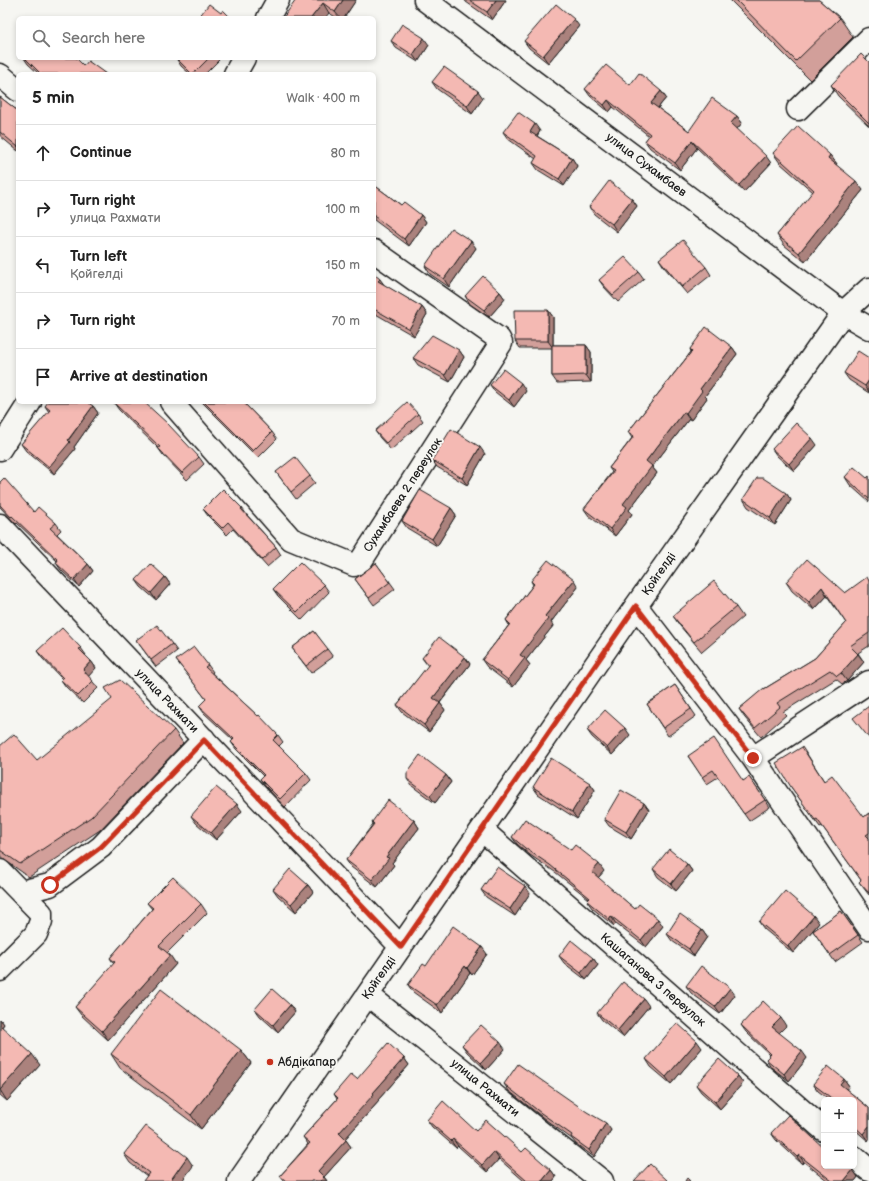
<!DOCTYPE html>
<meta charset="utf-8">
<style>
:root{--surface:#fff;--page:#f6f6f6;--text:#222;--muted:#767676;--line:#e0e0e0}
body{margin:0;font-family:"Balsamiq Sans",sans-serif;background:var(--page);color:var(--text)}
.controls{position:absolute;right:12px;bottom:12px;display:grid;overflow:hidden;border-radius:6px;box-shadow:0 2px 6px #0003}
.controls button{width:36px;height:36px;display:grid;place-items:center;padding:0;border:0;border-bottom:1px solid var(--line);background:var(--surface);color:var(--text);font:20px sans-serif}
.stop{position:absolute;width:12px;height:12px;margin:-9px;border:3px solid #c8321e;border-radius:50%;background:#fff}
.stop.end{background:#c8321e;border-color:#fff;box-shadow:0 1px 4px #0008}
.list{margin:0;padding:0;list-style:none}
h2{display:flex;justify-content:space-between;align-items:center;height:52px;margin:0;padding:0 16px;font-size:17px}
h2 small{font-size:13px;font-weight:400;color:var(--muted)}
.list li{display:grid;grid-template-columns:26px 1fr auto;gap:12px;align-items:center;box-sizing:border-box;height:56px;padding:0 16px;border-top:1px solid var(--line)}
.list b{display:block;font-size:15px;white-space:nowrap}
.list p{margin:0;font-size:13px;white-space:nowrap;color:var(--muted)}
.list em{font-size:13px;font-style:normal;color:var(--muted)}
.icon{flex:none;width:22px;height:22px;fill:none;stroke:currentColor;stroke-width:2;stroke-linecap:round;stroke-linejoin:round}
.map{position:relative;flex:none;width:869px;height:1181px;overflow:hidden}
.search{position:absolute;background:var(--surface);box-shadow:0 2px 6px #0003;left:16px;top:16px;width:360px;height:44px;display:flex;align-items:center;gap:10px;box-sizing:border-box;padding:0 14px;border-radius:6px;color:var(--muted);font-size:15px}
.panel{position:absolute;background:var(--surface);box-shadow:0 2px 6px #0003;left:16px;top:72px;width:360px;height:332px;border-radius:6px}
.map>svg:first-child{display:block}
</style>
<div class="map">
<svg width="869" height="1181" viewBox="0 0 869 1181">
<rect width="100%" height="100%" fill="#f6f6f2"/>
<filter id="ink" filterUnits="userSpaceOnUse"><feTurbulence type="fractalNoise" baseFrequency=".025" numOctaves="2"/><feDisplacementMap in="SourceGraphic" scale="8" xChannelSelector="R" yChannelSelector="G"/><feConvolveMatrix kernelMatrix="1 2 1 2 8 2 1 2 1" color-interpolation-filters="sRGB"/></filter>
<g filter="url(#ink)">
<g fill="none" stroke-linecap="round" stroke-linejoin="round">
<g stroke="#1c1c1c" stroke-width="25">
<path id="minor" d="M425,0L843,313L869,328
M268,18L278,0
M235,74L244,58
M0,75L18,90
M798,109L869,39
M171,402L291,539L354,565L361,561L501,343L499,339L374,251
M0,449L30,402
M0,525L401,947
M636,606L753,758L869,682
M753,758L869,928
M482,830L824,1130
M0,871L41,913V921L36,934L0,970
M21,892L50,885L101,847L204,739
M368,995L602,1181
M854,1157L869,1170
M239,1181L636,606L843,313L869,289"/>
</g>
<use href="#minor" stroke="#f6f6f2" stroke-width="22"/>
</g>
<path fill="#d29f9a" stroke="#1c1c1c" d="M296,0H356L344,18H337L329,13Z
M465,0H506L492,20L466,2Z
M730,0H819L840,18L853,37L810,80Z
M579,26L548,63L529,48L524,41Z
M391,41L429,45L418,62L396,48Z
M24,58H76L84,66L106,74H39L28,64Z
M176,58H217L219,60L205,74H190L181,66Z
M869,62V126L838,96L831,85Z
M432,82L483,98L472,114L437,89Z
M630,85L661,91L666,98L658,108L689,131L737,116L742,123L737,129L771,163L744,192L697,148L680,170L650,148L645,141L649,136L613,107L609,112L590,96L585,89Z
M0,97L18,111V151L0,136Z
M540,131L537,136L572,158L577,166L564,186L538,170L533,163L536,159L508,139L503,132Z
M773,153L830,155L837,164L836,165L863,190L805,262L784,245L777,235L813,192L780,163Z
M374,185L401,205L421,215L426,222L409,246L374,220Z
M632,199L637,206L617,232L594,214L589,207Z
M476,248L449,287L430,274L425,266Z
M659,259L706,267L711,275L687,294L664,267Z
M639,272L644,279L618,302L604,287L599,280Z
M374,274L384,285L422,307L427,314L414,336L374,313Z
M500,292L505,299L489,317L470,304L465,296Z
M548,310L553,317V345H586L591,352V382L557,383L552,376V348H520L515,341Z
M732,347L737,354L705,396L707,398L691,420L689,419L652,467L657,473L629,510L632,514L615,536L589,516L584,509L612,472L609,468L632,438L628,432L691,352L690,349Z
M459,350L464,357L450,382L418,365L413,358Z
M869,358V393L849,380L844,373Z
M490,385L526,391L514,407L495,392Z
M202,402H243L272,432L277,439L258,458Z
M114,403L199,457L204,464L187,480L163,455L158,448L119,410Z
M45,406H93L98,413L74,447L75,449L54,474L26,451L21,444L49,412Z
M418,414L423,421L391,450L380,438L375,431Z
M817,445L794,471L777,456L772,449Z
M485,454L467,485L437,467L432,460Z
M276,472L310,476L315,483L296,499Z
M869,476V502L850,485L845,477L867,478Z
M0,482L34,512L56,523L61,530L57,534L88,564L93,571L79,587L61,570L56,563L57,561L17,523L16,524L0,507Z
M786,493L791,500L775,525L748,507L743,499Z
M242,508L247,515L276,547L281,555L267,567L233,529L227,535L208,516L203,509Z
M451,508L456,515L437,546L407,528L402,521Z
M376,563L395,589L374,605L355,579Z
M165,577L170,584L156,600L141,587L136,580Z
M869,580V646L858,653L864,662L847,681L842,684L836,679L783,712L786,715L761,737L745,718L739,709L764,689L815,658L846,623L827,596L814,610L792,591L786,582L845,593Z
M531,581L578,587L551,622L553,626L526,660L530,665L513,687L487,667L482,660L509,625L506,620L533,585Z
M324,585L329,592L302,620L278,596L273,589Z
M736,607L743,617L702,652L680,626L673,616Z
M314,631L333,657L311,673L292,648Z
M136,640L172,644L177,651L156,667Z
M81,648L86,655H85L91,661L96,668L88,676L98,688L83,703L66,687L61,680L62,679L42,658L37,651Z
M465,657L470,664L440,703L445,710L429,732L402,712L397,705L428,666L422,658Z
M176,660L208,665L213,672L212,673L278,735L283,742L279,746L306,773L311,780L285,807L265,786L260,779L263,776L236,749L231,742L233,740L204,713L199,706L206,699Z
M675,685L696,716L668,736L647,704Z
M174,730L183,743L100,830L29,877L2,858L0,855V746L37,760Z
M587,730L630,735L612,755L592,737Z
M807,754L824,781L864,817L869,813V895L859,882L861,880L822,826L820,827L791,787Z
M688,756L744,781L749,777L770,807L749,821L718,777L707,784Z
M446,775L451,782L435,803L412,786L407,779Z
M590,783L595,790L577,819L538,794L533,787Z
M644,803L649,810L631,839L609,826L604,819Z
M242,811L216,840L196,823L191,816Z
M414,820L419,828L392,863L394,865L377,887L351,867L346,860L373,824L372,822Z
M512,837L571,850L604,871L598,878L635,909L663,926L646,947L616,924L614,926L592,908L587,901L589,899L555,872L530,855L517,844Z
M687,864L692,871L676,891L658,877L653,869Z
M308,885L313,892L296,912L278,896L273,889Z
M481,890L530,893L515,916L486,897Z
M147,903L201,904L207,913L167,953L176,964L108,1040L81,1015L75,1007L114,964L110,958L152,909Z
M841,911L863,942L835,962L813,931Z
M759,922L819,923L793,953L764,929Z
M702,930L707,937L694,956L672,941L667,934Z
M487,954L472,975L470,973L442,1013L413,992L408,985L426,966Z
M559,956L593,958L598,965L586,980L564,963Z
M686,986L735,995L720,1014L691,993Z
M290,1005L295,1012L278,1032L260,1016L255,1009Z
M649,1006L623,1037L602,1020L597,1013Z
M0,1019L4,1024L2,1027L40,1065L7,1101L0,1095Z
M741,1025L786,1026L779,1033L807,1058L789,1081L771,1067L766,1059L770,1055L746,1032Z
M462,1045L505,1049L486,1070L467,1052Z
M702,1048L671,1084L651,1067L646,1059Z
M241,1050L251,1063L201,1129L120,1068L111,1054Z
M404,1058L409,1065L378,1100L379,1101L345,1139L351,1147L324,1177L327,1181H284L280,1176L308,1144L303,1137L337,1099L334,1094L357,1079Z
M738,1076L743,1083L720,1109L701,1092L696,1085Z
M844,1079L849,1086L846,1089L869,1108V1139L868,1141L854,1129V1100H830L818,1091L813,1084Z
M504,1084L611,1130L594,1157L576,1144L572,1139L546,1120L509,1091Z
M427,1120L476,1131L522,1152L551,1170L556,1177L553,1181H524L499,1159L487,1172L458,1146L456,1148L432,1127Z
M771,1133L824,1166L853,1170L858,1177L855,1181H828L804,1162L802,1164L776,1140Z
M124,1154L193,1166L147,1176L130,1163Z"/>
<path fill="#ab827d" stroke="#1c1c1c" d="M343,0H356L344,18H340L335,12Z
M496,0H506L492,20L487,12Z
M323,3L329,13L325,18H311Z
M574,19L579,26L548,63L543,56Z
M424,38L429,45L418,62L413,55Z
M478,91L483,98L472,114L467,106Z
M661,91L666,98L656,110L651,103Z
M608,100L613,107L609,112L604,105Z
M737,116L742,123L736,130L731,123Z
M535,124L540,131L535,139L530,132Z
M692,141L697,148L680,170L675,163Z
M830,155L837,164L834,167L828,158Z
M766,156L771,163L744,192L739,185Z
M572,158L577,166L564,186L559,179Z
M856,181L863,190L805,262L799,253Z
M632,199L637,206L617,232L612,224Z
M421,215L426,222L409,246L404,239Z
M471,241L476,248L449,287L444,279Z
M380,279L385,286L378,281Z
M500,292L505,299L489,317L484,310Z
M422,307L427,314L414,336L409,329Z
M548,310L553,317V348L548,341Z
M586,345L591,352V382L586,375Z
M732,347L737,354L705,396L707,398L691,420L686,413L700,389Z
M459,350L464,357L450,382L445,375Z
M869,380V392L865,386Z
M521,383L526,391L514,407L509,400Z
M93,406L98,413L74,447L75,449L54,474L49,467Z
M684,412L689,419L652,467L657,473L629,510L632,514L615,536L610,529L646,461Z
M812,438L817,445L794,471L789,464Z
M480,447L485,454L467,485L462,478Z
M786,493L791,500L775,525L770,518Z
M451,508L456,515L437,546L432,539Z
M88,564L93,571L79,587L74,580Z
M165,577L170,584L156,600L151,593Z
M574,580L578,587L551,622L553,626L526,660L530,665L513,687L508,680L520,655L545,616Z
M822,587L827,596L814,610L809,602Z
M858,654L864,662L847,681L841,673Z
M465,657L470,664L438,705L433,698Z
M91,661L96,668L88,677L83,670Z
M440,703L445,710L429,732L424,725Z
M625,728L630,735L612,755L607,748Z
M446,775L451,782L435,803L430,796Z
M590,783L595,790L577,819L572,812Z
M644,803L649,810L631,839L626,832Z
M237,804L242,811L216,840L211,833Z
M414,820L419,828L392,863L394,865L377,887L372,880L386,857Z
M599,864L604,871L597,879L592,872Z
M687,864L692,871L676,891L671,884Z
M308,885L313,892L296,912L291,904Z
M525,886L530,893L515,916L510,909Z
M611,916L616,924L614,926L609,919Z
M814,916L819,923L793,953L788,946Z
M658,919L663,926L646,947L641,940Z
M702,930L707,937L694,956L689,949Z
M482,947L487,954L472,975L467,968Z
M170,955L176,964L108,1040L102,1031Z
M593,958L598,965L586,980L581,973Z
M465,966L470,973L442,1013L437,1005Z
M730,988L735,995L720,1014L715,1007Z
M644,999L649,1006L623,1037L618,1030Z
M290,1005L295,1012L278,1032L273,1025Z
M781,1018L786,1026L777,1035L772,1027Z
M0,1019L4,1024L0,1029Z
M697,1041L702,1048L671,1084L666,1077Z
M500,1042L505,1049L486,1070L481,1063Z
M241,1050L251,1063L201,1129L191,1115Z
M802,1051L807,1058L789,1081L784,1074Z
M32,1054L40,1065L7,1101L0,1090Z
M404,1058L409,1065L378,1100L379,1101L344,1140L339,1133L373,1093Z
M738,1076L743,1083L720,1109L715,1102Z
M844,1079L849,1086L845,1091L840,1084Z
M606,1123L611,1130L594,1157L589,1150Z
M869,1126V1139L868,1141L863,1134Z
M453,1139L458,1146L456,1148L451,1141Z
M346,1140L351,1147L324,1177L327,1181H320L318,1171Z
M494,1152L499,1159L487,1172L482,1165Z
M799,1155L804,1162L802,1164L797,1157Z
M187,1157L193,1166L182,1181H170Z
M551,1170L556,1177L553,1181H542Z
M853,1170L858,1177L855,1181H844Z"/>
<path fill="#f4b9b3" stroke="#1c1c1c" d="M296,0H343L335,12L323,3L311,18H283Z
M469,0H496L487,12Z
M736,0H819L840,18L796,61Z
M209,4L221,13L223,10L230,17L229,18H198Z
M556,4L574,19L543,56L524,41Z
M402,24L424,38L413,55L391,41Z
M861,54L869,62V123L831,85Z
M25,58H76L84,66L88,61L106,74H41Z
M176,58H209L193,74H192Z
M606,65L630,85L639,73L661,91L651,103L689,131L712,98L737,116L731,123L766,156L739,185L692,141L675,163L645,141L650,134L608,100L604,105L585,89Z
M444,67L478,91L467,106L432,82Z
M0,97L18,111V147L0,132Z
M518,112L535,124L530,132L572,158L559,179L533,163L537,156L503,132Z
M798,126L830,155L828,158L856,181L799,253L777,235L814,190L773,153Z
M609,181L632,199L612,224L589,207Z
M374,185L401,205L404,202L421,215L404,239L374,216Z
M451,228L471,241L444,279L425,266Z
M683,240L706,267L682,287L659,259Z
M625,257L639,272L613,295L599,280Z
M374,274L380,279L378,281L422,307L409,329L374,309Z
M483,276L500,292L484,310L465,296Z
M514,310H548V341H515Z
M706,327L732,347L700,389L702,391L686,413L684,412L646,461L652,466L623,504L627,507L610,529L584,509L614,471L609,468L634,436L628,432L692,351L690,349Z
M432,335L459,350L445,375L413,358Z
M552,345H586V375L552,376Z
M858,351L869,358V380L865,386L844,373Z
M503,369L521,383L509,400L490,385Z
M48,402H87L93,406L68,440L70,442L49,467L21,444L50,410L45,406Z
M115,402H144L168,424L199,457L182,473L158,448L160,447L114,403Z
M204,402H243L272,432L253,451Z
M407,402L418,414L386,443L375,431Z
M796,423L812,438L789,464L772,449Z
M451,429L480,447L462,478L432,460Z
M295,457L310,476L291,492L276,472Z
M854,467L867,478L869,476V499L845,477Z
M4,478L34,512L38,507L56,523L50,528L88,564L74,580L56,563L58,560L12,516L11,517L0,505V482Z
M757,478H763L786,493L770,518L743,499Z
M223,489L242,508L241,509L276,547L262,560L228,522L222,528L203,509Z
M420,490L451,508L432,539L402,521Z
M807,559L845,593L867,577L869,581V633L850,646L858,654L841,673L837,676L830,670L777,703L780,707L755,728L739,709L764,688V689L815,658L846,623L822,587L809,602L786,582Z
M548,560L574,580L545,616L548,619L520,655L525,658L508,680L482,660L510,624L506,620L534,584L531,581Z
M300,562L324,585L297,612L273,589Z
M376,563L390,582L369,598L355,579Z
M151,564L165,577L151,593L136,580Z
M714,581L736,607L694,642L673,616Z
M157,625L172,644L151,660L136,640Z
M62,628L81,648L79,649L91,661L83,670L93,681L78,696L61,680L63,678L37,651Z
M314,631L328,649L306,666L292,648Z
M439,637L465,657L433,698L440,703L424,725L397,705L429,664L422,658Z
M194,647L208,665L205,667L258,716L259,715L278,735L273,740L306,773L280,799L260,779L264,775L231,742L234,739L199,706L206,699L176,660Z
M120,680L174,730L91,817L20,864L0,850V746L14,734L37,760L112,699L105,688Z
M675,685L691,709L663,728L647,704Z
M869,706V738L853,718Z
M605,710L625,728L607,748L587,730Z
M714,738L743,781L749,777L765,800L744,814L713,770L702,777L688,756Z
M802,747L824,781L832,775L864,817L869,813V833L866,835L869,838V893L859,882L861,880L817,819L815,820L791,787L776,763Z
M420,755L446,775L430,796L407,779V773Z
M551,758L590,783L572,812L533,787Z
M216,787L237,804L211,833L191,816Z
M621,790L644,803L626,832L604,819Z
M388,800L414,820L386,857L389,858L372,880L346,860L374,824L372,822Z
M525,819L571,850L575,845L599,864L592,872L635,909L639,904L658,919L641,940L611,916L609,919L587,901L590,898L550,865L525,848L512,837Z
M669,849L687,864L671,884L653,869Z
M497,867L525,886L510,909L481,890Z
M290,869L308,885L291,904L273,889Z
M173,877L201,904L159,946L170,955L102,1031L75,1007L115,962L110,958L153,908L147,903Z
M785,891L814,916L788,946L759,922Z
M841,911L858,935L830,955L813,931Z
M680,914L702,930L689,949L667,934Z
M453,926L482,947L467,968L465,966L437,1005L408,985L423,964L426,966Z
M571,940L593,958L581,973L559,956Z
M701,966L730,988L715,1007L686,986Z
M623,982L644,999L618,1030L597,1013Z
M161,989L241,1050L191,1115L111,1054Z
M272,989L290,1005L273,1025L255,1009Z
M763,1001L781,1018L772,1027L802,1051L784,1074L766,1059L771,1054L741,1025Z
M677,1023L697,1041L666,1077L646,1059Z
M0,1025L32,1054L0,1090Z
M481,1025L500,1042L481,1063L462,1045Z
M388,1043L404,1058L373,1093L374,1094L339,1133L346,1140L318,1171L324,1177L320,1181H286L280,1176L310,1143L303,1137L338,1098L334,1094L351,1074L357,1079Z
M719,1059L738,1076L715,1102L696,1085Z
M518,1064L587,1112L606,1123L589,1150L571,1137L572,1135L541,1113L504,1084Z
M828,1066L844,1079L840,1084L869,1108V1126L863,1134L854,1126V1100H834L813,1084Z
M443,1101L476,1131L486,1120L522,1152L526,1148L551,1170L542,1181H527L494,1152L482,1165L453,1139L451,1141L427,1120Z
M788,1115L824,1148V1166H849L853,1170L844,1181H832L799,1155L797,1157L771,1133Z
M146,1126L187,1157L170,1181H143L149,1173L124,1154Z
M650,1164L668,1181H634Z
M687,1178L690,1181H685Z"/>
</g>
<g fill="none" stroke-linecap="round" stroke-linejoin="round" filter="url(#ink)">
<path stroke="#c8321e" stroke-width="5" d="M50,885L101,847L204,740L401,947L636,606L753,758"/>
</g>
<circle fill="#c8321e" stroke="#f6f6f2" stroke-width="1.5" cx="270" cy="1062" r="4"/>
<g text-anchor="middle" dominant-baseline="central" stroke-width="4" stroke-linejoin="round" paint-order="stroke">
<g font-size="12" fill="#1c1c1c" stroke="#f6f6f2">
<text transform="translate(646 165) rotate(37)">улица Сухамбаев</text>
<text transform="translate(403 495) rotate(-57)">Сухамбаева 2 переулок</text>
<text transform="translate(659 574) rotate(-55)">Қойгелді</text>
<text transform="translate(167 701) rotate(46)">улица Рахмати</text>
<text transform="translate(379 978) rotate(-55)">Қойгелді</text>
<text transform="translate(653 980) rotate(41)">Кашаганова 3 переулок</text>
<text transform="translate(485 1088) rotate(39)">улица Рахмати</text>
</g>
<g font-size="12" fill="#1c1c1c" stroke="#f6f6f2" text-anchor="start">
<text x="278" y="1062">Абдiкапар</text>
</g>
</g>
</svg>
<div class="controls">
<button>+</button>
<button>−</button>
</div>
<div class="stop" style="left:50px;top:885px"></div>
<div class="stop end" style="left:753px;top:758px"></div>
<div class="search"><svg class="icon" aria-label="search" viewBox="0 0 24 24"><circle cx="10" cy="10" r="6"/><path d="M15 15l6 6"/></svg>Search here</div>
<section class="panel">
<h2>5 min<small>Walk · 400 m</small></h2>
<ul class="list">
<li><svg class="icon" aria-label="ahead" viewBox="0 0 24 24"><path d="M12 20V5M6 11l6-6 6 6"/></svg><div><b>Continue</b></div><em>80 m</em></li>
<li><svg class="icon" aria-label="right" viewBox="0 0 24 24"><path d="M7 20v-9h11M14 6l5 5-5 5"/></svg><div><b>Turn right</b><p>улица Рахмати</p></div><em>100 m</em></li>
<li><svg class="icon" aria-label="left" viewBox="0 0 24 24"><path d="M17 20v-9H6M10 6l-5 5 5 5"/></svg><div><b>Turn left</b><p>Қойгелді</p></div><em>150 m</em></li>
<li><svg class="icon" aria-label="right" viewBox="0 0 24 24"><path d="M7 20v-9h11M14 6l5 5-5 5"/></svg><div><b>Turn right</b></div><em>70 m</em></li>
<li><svg class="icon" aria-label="arrive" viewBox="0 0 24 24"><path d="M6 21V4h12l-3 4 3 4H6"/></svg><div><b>Arrive at destination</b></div></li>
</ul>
</section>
</div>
